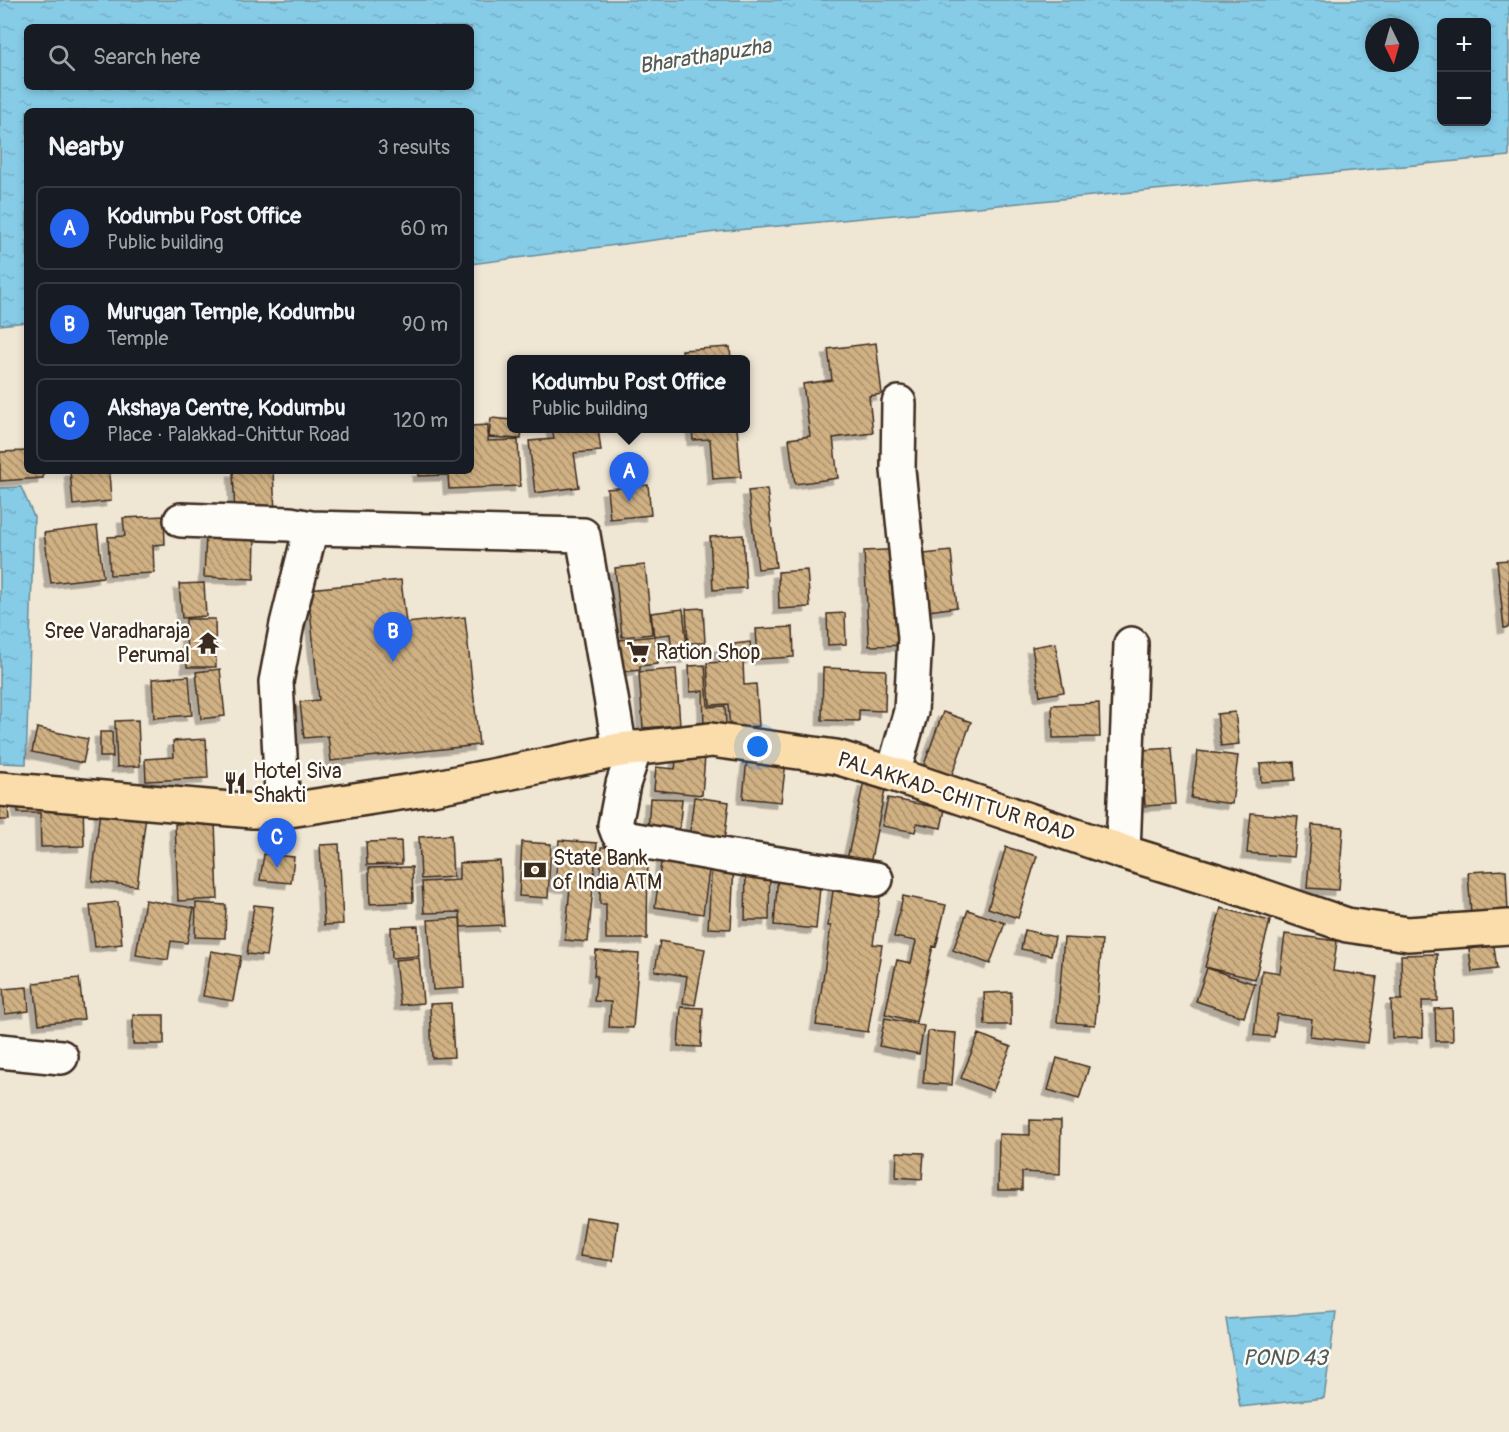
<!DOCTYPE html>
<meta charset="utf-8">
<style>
:root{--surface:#171b24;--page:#20242c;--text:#f1f3f6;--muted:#9ea1a6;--line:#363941;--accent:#2563eb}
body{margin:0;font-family:Pangolin,sans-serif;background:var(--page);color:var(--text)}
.controls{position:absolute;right:18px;top:18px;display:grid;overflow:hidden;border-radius:9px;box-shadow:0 3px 9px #0003}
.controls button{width:54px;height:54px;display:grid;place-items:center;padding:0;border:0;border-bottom:2px solid var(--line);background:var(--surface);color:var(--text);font:30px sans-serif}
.compass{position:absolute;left:1365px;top:18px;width:54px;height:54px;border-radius:50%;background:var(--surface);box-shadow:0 3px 9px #0003;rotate:175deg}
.you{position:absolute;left:758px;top:747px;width:21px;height:21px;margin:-15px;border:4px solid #fff;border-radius:50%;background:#1a73e8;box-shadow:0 0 0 9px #1a73e833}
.badge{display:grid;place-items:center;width:39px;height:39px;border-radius:50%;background:var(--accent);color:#fff;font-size:20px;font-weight:700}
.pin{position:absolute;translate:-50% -50px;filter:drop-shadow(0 2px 3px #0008)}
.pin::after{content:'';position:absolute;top:32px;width:21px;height:18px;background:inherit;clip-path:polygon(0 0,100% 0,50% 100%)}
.popup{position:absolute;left:507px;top:355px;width:243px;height:78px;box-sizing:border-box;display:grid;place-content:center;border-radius:9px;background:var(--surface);filter:drop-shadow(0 2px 4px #0005);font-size:20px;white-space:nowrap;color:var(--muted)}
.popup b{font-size:22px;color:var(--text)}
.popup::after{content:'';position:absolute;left:50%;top:100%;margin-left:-12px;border:12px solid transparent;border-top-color:var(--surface)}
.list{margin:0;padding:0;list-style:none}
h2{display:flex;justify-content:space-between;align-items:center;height:78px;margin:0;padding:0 24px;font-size:26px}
h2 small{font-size:20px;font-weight:400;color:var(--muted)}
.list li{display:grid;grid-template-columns:39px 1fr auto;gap:18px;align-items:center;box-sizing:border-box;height:84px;margin:0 12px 12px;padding:0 12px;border:2px solid var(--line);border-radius:9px}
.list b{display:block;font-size:22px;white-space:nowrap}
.list p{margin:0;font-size:20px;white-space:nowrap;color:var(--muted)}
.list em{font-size:20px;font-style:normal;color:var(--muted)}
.icon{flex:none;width:33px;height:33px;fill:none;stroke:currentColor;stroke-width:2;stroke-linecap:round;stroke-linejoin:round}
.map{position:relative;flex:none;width:1509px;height:1432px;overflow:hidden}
.search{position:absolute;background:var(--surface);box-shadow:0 3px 9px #0003;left:24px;top:24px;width:450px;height:66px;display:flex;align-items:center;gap:15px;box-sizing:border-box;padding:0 21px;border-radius:9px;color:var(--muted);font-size:22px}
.panel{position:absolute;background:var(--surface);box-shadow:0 3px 9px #0003;left:24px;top:108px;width:450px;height:366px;border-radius:9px}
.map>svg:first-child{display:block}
</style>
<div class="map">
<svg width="1509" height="1432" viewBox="0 0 1509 1432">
<defs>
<pattern id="water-ripples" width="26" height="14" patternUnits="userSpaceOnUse" patternTransform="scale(1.5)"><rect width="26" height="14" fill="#86cce7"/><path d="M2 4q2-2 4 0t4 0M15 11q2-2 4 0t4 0" fill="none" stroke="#75afc6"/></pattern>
<pattern id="building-back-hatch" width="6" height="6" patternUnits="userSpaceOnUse" patternTransform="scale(1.5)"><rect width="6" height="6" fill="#d0b184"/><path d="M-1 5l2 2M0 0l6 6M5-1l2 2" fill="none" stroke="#aa906b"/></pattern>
<filter id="shadow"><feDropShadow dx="-5.5" dy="5.5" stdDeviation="0" flood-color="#0004"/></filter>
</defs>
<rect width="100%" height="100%" fill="#f0e6d4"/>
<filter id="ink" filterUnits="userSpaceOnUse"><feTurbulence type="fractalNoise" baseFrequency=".0167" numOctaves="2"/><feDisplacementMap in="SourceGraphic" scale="12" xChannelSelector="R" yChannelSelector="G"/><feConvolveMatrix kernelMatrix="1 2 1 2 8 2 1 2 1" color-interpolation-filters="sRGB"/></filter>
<g filter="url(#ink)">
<path fill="url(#water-ripples)" stroke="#688b97" stroke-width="1.5" fill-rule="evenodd" d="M0,0H1509V156L716,232L471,264V111H27V322L0,325ZM1442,22H1486V122H1442ZM27,27H471V87H27ZM1374,27H1410V63H1374Z
M21,487L34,517L26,764L0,763V488Z
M1336,1312L1324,1398L1240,1407L1226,1319Z"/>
<path fill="url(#building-back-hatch)" stroke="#3b2a1e" stroke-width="1.5" filter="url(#shadow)" d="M876,343L882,394L869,396L873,433L833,438L838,478L795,484L789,439L810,436L803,384L832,380L828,349Z
M730,347L731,360H683L682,350Z
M491,418L512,420V428H522L521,439L489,437Z
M488,425V441L518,440L520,486L449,489L448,475L418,476V471H471V426Z
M552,428H598L601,451L574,453L579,487L535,493L529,441L554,439Z
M692,428H737L741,477L713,479L710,439L693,440Z
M27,451V471H43V478L0,481V452Z
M70,471H109L111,501L73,505Z
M233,471H273L275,513L235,515Z
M648,485L651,515L610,519L607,489Z
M767,489L776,567L758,569L748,491Z
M164,516L165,544L153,545L154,573L110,575L108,537L125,536L123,518Z
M97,526L103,577L51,583L44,533Z
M206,534L255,536L254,579L204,577Z
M743,535L746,588L713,590L710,537Z
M905,549L910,645L869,646L864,551Z
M951,551L957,607L922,612L915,555Z
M1509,560V627L1504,628L1497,561Z
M645,565L652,634L622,637L615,568Z
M807,570L810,607L779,609L778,572Z
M401,580L406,623L465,617L479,745L331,761L328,736L304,738L300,702L319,700L308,589Z
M204,583L206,616L182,618L179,584Z
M703,608L705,643H688L686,609Z
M683,609L688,657L673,659L670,634L654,636L651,613Z
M845,613L846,644L828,645L827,614Z
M186,619H215L216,667H187Z
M793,627L794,657L758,659L756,629Z
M655,636L658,664L640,666V670L622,672L619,640Z
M750,642L752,658L720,661L718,646Z
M1055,643L1064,692L1040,696L1032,647Z
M743,661L744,685L756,684L759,726L730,728L728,704L710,705L707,663Z
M705,665L708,707L725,706L726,725L704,726L703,691L690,692L689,666Z
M823,668L886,670L885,711L859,710V721L822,720Z
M220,669L225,716L201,719L196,672Z
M676,669L680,725L643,728L639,672Z
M189,676L192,715L154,718L152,679Z
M1099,703L1100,737L1053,738L1052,705Z
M943,712L971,722L949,783L921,773Z
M1235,712L1239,744L1221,746L1217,714Z
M138,720L140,766L117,767L115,721Z
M37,728L88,739L83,763L32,752Z
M100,732H112L113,757H100Z
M206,739L208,778L146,781L145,759L174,757L173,741Z
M1172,748L1176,804L1145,806L1142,750Z
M1198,751L1238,756L1232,804L1191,798Z
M677,753L705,756L702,795L654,790L656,767L675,769Z
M747,758L786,762L781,802L743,798Z
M1294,762L1295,780L1261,782L1260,764Z
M864,781L886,785L868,874L845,869Z
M0,791H7L9,820H0Z
M83,797L84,846L41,847L40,813H18V799Z
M694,797L729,802L724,843L689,839Z
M650,798L682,799L679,834L648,832Z
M888,798L945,809L941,828L917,823L915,832L882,826Z
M100,811L146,816L137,886L92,881Z
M1251,813L1298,817L1294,857L1247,853Z
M215,822L218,899L178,901L175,824Z
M1312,825L1343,827L1339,890L1307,888Z
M451,835L453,877L421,879L419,837Z
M559,840L597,843L588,942L565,940L570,887L555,886Z
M401,841L402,864L367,865L366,842Z
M522,842L551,844L548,898L519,896Z
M339,844L343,924L324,925L320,845Z
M601,847H648L647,939H606V904H600Z
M1006,847L1037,856L1018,918L988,908Z
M264,854L294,857L291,883L260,880Z
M662,856L710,863L703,914L655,907Z
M500,861L504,925L461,927L460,912L424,913L422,882L459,880V863Z
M712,861L734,862L731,929L708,928Z
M412,867L413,902L370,904L369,868Z
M746,868H770L769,920H745Z
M1506,870L1508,912L1471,914L1468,872Z
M778,874L821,877L816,929L774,925Z
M834,884L881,891L873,944L882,945L868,1032L816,1025L831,926H828Z
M903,896L946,905L936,947L933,946L916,1022L885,1014L897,960L911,963L916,941L894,937Z
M145,900L194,908L187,943L171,941L168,960L136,955Z
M118,902L122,944L95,947L90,905Z
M196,903L226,905L225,938L195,937Z
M254,905L273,907L266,956L247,954Z
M1221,908L1270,921L1255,979L1205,967Z
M968,910L1005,923L990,964L953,950Z
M460,918L464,988L433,990L428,920Z
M418,926L419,956L392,958L391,927Z
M1025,930L1055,937L1051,955L1021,949Z
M1285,934L1337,941L1333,971L1377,977L1368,1043L1310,1036L1312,1019L1277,1014L1274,1037L1254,1035L1262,970L1280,973Z
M1064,938L1102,940L1095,1025L1057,1022Z
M660,941L705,949L695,1005L683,1003L687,976L655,971Z
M1494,946L1497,969L1472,972L1469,949Z
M211,951L241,956L233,1001L203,996Z
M596,951L639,954L633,1028L609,1027L611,1002L594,1001L597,976H594Z
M1437,954L1438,1001H1422L1423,1037L1392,1038L1391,1000H1402L1401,955Z
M419,958L423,1003L400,1005L395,960Z
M1207,968L1255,984L1244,1017L1196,1001Z
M79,978L84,1019L39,1024L34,983Z
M27,987L29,1011L5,1014L3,989Z
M1011,992V1025H985L984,993Z
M451,1003L454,1057L432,1058L430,1004Z
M681,1007L703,1008L701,1047L678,1046Z
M1452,1008L1453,1041H1436L1435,1009Z
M133,1015H164V1044H133Z
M885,1018L924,1026L919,1054L879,1046Z
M928,1031L956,1033L952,1085L923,1083Z
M979,1034L1011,1047L993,1091L961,1078Z
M1057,1058L1089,1067L1079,1099L1048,1090Z
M1030,1120L1061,1121L1060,1174L1022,1172V1190H998L999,1134L1030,1135Z
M897,1152L924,1153L922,1179L896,1177Z
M586,1217L618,1222L613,1261L580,1256Z"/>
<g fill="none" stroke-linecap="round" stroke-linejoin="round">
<g stroke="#3b2a1e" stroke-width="38">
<path id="minor" d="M181,520L290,524L311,528L583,535L620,750
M635,748L623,784L615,825L618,833L630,839L727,856L876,879
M893,774L911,711L915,638L898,470L899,403
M283,811L276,682L287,624L311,528
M1123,852L1131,644
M0,1051L61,1057"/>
</g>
<g stroke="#3b2a1e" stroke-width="38">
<path id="major" d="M0,789L253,811H283L432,788L620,750L711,740L836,757L893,774L1123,852L1233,886L1347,925L1408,934L1509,927"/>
</g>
<use href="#minor" stroke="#fdfcf7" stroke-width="33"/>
<use href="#major" stroke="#faddab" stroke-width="33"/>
</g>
</g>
<defs>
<g id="temple-bare" transform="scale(1.8)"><path d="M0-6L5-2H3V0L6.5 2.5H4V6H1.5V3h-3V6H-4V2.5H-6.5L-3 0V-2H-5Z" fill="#3b2a1e" stroke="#fdfcf7" stroke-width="2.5" paint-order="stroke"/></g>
<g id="supermarket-bare" transform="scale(1.8)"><path d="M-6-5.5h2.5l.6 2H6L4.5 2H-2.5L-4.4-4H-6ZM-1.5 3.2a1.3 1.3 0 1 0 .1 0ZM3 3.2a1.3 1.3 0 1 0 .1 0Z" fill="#3b2a1e" stroke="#fdfcf7" stroke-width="2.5" paint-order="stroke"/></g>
<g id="restaurant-bare" transform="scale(1.8)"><path d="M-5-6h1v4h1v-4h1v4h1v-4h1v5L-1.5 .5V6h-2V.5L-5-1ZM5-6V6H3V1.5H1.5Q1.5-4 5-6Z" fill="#3b2a1e" stroke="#fdfcf7" stroke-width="2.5" paint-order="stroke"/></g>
<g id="bank-bare" transform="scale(1.8)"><path d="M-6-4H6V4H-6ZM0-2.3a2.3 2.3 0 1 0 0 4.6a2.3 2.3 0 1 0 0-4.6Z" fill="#3b2a1e" stroke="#fdfcf7" stroke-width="2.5" paint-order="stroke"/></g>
</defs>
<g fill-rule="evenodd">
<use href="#temple-bare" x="208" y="643"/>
<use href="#supermarket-bare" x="638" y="652"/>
<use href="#restaurant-bare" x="235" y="783"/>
<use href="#bank-bare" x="535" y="870"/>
</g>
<g text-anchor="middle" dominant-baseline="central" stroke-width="5" stroke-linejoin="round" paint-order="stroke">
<g font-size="21" fill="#3b2a1e" stroke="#fdfcf7" text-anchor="start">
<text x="190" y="631" text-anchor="end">Sree Varadharaja<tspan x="190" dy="24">Perumal</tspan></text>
<text x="656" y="652">Ration Shop</text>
<text x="253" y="771">Hotel Siva<tspan x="253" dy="24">Shakti</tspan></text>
<text x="553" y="858">State Bank<tspan x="553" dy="24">of India ATM</tspan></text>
</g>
<g font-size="21" fill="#3b2a1e" stroke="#fdfcf7">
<text transform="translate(956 797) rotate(18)">PALAKKAD-CHITTUR ROAD</text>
</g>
<g font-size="22" font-style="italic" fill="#525b5a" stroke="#fdfcf7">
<text transform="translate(705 56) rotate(-9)">Bharathapuzha</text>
<text x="1285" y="1358">POND 43</text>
</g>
</g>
</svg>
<div class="controls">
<button>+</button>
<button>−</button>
</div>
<svg class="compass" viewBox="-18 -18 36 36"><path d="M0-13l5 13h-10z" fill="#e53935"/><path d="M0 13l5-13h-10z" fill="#9ea1a6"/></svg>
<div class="you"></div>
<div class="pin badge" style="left:629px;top:502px">A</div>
<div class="popup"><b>Kodumbu Post Office</b>Public building</div>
<div class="pin badge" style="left:393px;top:662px">B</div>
<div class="pin badge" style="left:277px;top:868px">C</div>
<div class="search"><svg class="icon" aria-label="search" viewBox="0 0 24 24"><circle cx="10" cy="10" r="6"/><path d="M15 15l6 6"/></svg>Search here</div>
<section class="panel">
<h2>Nearby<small>3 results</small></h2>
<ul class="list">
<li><span class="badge">A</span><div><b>Kodumbu Post Office</b><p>Public building</p></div><em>60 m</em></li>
<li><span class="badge">B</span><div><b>Murugan Temple, Kodumbu</b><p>Temple</p></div><em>90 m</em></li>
<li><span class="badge">C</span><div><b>Akshaya Centre, Kodumbu</b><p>Place · Palakkad-Chittur Road</p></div><em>120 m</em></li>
</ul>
</section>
</div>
